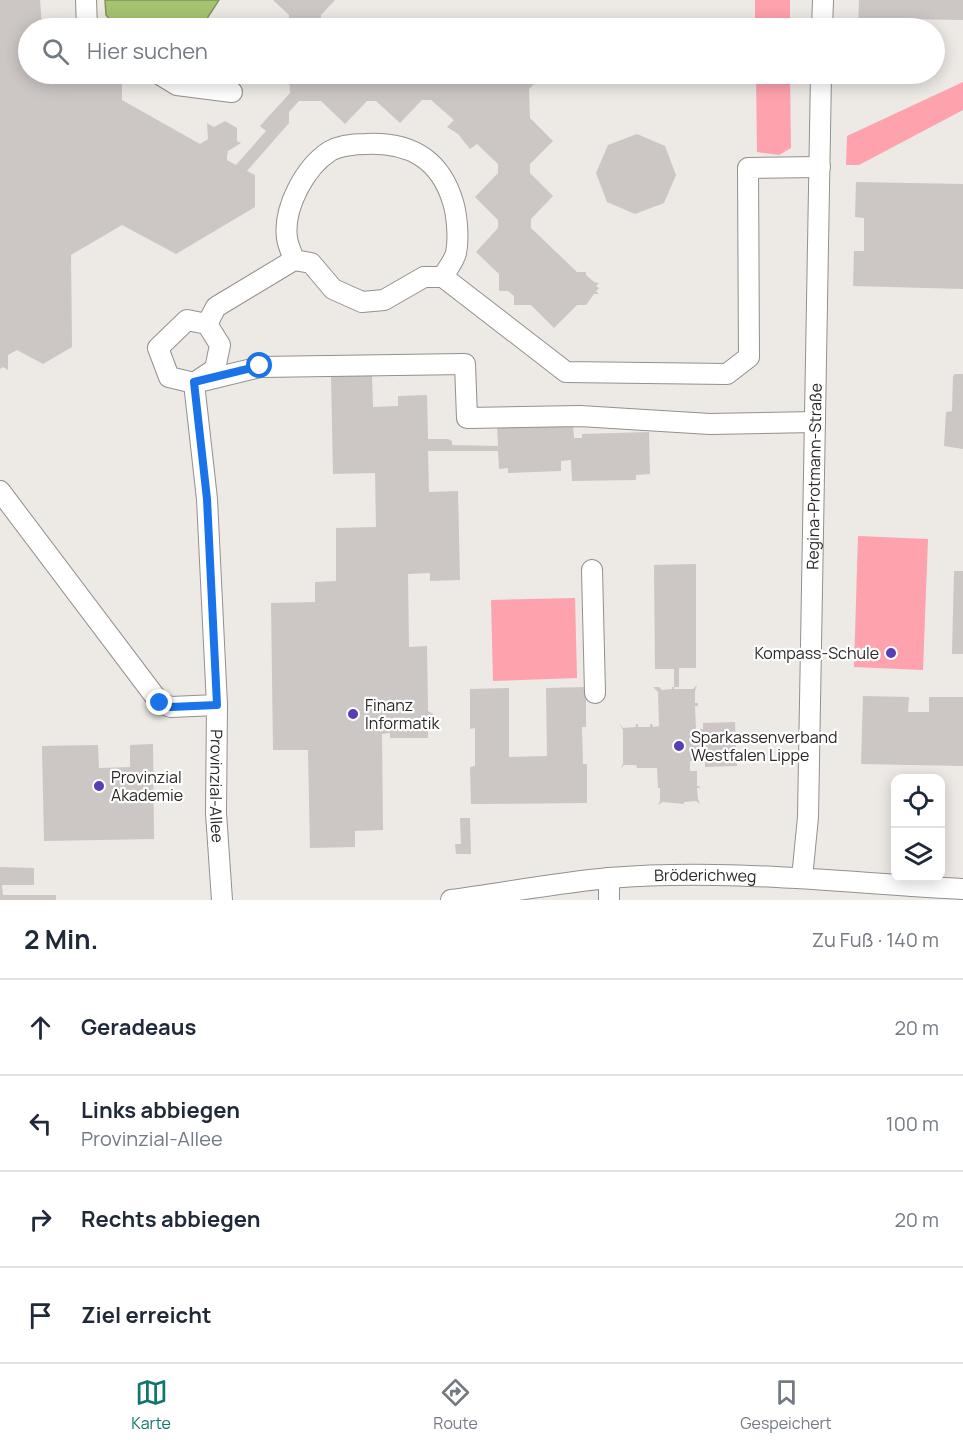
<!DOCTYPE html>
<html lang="de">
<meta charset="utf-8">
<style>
:root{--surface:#fff;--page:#f2f2f3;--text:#1f2937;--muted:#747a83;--line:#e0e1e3;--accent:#0f766e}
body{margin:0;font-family:Manrope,sans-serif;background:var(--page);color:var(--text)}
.controls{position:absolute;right:18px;bottom:18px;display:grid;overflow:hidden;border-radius:12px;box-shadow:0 3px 15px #0003}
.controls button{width:54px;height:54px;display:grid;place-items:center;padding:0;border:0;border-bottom:2px solid var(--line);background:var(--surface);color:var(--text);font:30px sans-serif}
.stop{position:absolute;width:18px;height:18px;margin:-14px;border:4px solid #1a73e8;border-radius:50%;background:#fff}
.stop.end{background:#1a73e8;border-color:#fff;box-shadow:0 2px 6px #0008}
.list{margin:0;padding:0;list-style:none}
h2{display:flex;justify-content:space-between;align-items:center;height:78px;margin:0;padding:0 24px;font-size:26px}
h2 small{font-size:20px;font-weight:400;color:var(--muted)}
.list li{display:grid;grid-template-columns:39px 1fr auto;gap:18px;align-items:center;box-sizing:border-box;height:96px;padding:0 24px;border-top:2px solid var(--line)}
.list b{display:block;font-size:22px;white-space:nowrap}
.list p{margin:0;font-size:20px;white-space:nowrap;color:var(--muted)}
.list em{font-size:20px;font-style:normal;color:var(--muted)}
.icon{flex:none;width:33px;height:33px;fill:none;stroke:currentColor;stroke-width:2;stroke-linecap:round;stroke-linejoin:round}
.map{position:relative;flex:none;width:963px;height:900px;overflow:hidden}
.search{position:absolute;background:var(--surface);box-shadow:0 3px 15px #0003;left:18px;right:18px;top:18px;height:66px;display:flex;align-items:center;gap:15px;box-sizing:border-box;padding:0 21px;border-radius:33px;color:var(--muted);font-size:22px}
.sheet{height:462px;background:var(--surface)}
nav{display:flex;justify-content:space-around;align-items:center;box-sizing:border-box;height:84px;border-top:2px solid var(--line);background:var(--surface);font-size:16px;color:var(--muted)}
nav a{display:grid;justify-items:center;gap:3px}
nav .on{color:var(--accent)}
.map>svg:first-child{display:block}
</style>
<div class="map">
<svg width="963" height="900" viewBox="0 0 963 900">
<rect width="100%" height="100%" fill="#ede9e5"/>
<path fill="#fea2ad" d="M755,0H790V28H755Z
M756,74H790L791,148L779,155L757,152Z
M963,82V110L859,165H846L847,136Z
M858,536L928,539L923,670L854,667Z
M575,598L577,678L493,681L491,600Z"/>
<path fill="#a6c371" stroke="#81955b" stroke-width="1.5" d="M105,0H219L206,20L209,28H117L106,15Z"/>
<path fill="#ccc6c5" d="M0,0H40L42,25L48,28H28V74H122V100L200,144L208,139L207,123L214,127L225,121L237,128V141L241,143L228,151L227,156V160L236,165L266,131L260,126L290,93L289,74H567V83H535L529,89L530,118L553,141L530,164V173L553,196L531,219V228L577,272H586V275L594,282L599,283L596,286L599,288L596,291L599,294H594L586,305H577L554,328L531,305H514V296L508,291H499V274L476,252L498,228V220L475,197L498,173V164L477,144L470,149L458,134L447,127L454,120L431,100H422L400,123L376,101H367L345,124L321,101H299L289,112V123L247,171L255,175V207L176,254L122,225L71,255L72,347L43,364L17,350L8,355V370L3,367L0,369Z
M273,0H335L321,15V24L326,28H284L289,24V15Z
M859,0H963V20L907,19V28H858Z
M567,19V23L573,28H543L550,21L563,22Z
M856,74H906L905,84L856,82Z
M637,134L665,146L676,175L664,203L635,214L607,202L596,173L608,145Z
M856,182L963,184V289L853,286L854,251H864V218L855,217Z
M955,374H963V449L944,446L946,412L952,411L953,376Z
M331,375H372L373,407L398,406V396L427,395L428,439H448L452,441V445L498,446L497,425L573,423L574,438H582V434L649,432L650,474L636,475V480L572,481L571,460L561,461V471L508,473V468L499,469L498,451H428L429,492L458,491L460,580L430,581V573L408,574L409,647L427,646L428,711L435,715V721L428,724V738H390V733L382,734L383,830L355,831V847L310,848L308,750H273L271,603L315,602V582L336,581V528L376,527L375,473L333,474Z
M696,564V668H679V687H674V669H655L654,565Z
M954,571H963V654H952Z
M697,685L695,691V703H698V706H695L696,730L703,729V723L735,722L737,766L705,767V761H690V771H697V786H699L700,788H697L698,799L700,804L696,801L684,802V804L663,802L658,805L660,801V788H658L657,768H637L636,765H624L620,769L623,764V730L619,723L623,728L636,727V724H638V727H650V724H652L653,727L659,726L658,692L653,687H659L662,690L672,689V687H674V689H693Z
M586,687V727H582L583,764H587V803L471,804L470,767L475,766V728L470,729V689L509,688V757L547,756L546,688Z
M863,696L909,697L908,712H929V697H963V766L861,764Z
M153,744L154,839L44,841L42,746L98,745L99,768L130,767V745Z
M460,818H470L471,854H456L455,844H461Z
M0,867L34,868V885H2L3,895H56V900H0Z"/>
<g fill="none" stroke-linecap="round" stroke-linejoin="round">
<g stroke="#94908d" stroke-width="22">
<g id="minor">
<path d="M86,0L87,27L89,28"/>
<path d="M822,28L823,0"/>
<path d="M159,74L177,85L232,92"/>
<path d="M443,277C447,269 454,261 456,253C459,239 457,215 453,202C440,159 410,142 366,144C355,144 339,146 330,151C305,167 283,208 287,238C288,246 292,253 294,260L311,263L333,289L362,302L384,300L424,277H443L566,372L727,374L749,357L748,168L820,167"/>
<path d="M207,324L216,307L294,260"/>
<path d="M194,383L215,369L220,345L207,324L187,320L158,348L169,377L194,383L260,367L465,364L467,418L580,416L710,424L815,422"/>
<path id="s1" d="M194,383L207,499L217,705L216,813L222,900"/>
<path d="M0,491L160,703L171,707L217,705"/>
<path d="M592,570L595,693"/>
<path d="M609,878V900"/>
<path id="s2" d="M802,878L808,817L821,74"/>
<path id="s3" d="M451,900C503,893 556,883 609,878C726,868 845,883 963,889"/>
</g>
</g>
<use href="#minor" stroke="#fff" stroke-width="20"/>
</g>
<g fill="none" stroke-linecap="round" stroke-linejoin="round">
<path stroke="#1a73e8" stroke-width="8" d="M160,703L171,707L217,705L207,499L194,382L260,366"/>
</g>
<g fill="#583db5" stroke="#fff" stroke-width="2">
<circle cx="891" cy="653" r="6"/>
<circle cx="353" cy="714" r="6"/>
<circle cx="679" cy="746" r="6"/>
<circle cx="99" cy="786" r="6"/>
</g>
<g text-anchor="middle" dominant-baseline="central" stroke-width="4.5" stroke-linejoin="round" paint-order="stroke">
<g font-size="16" fill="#2b2928" stroke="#fff">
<text stroke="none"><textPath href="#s2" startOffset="402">Regina-Protmann-Straße</textPath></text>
<text stroke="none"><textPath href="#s1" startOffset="404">Provinzial-Allee</textPath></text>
<text stroke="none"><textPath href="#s3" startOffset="256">Bröderichweg</textPath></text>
</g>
<g font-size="16" fill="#2b2928" stroke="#fff" text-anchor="start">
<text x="879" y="653" text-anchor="end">Kompass-Schule</text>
<text x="365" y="705">Finanz<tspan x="365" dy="18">Informatik</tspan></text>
<text x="691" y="737">Sparkassenverband<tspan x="691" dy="18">Westfalen Lippe</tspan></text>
<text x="111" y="777">Provinzial<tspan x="111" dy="18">Akademie</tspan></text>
</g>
</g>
</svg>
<div class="controls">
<button><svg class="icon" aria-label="locate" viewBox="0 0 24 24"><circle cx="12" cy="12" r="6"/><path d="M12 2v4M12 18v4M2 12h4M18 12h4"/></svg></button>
<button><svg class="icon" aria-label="layers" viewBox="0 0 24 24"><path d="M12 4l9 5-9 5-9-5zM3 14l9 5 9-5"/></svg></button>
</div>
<div class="stop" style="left:260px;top:366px"></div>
<div class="stop end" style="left:160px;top:703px"></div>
<div class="search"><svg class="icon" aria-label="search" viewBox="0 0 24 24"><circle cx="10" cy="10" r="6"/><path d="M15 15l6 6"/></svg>Hier suchen</div>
</div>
<section class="sheet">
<h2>2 Min.<small>Zu Fuß · 140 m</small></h2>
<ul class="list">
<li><svg class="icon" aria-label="ahead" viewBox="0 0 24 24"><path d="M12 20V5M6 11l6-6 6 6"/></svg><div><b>Geradeaus</b></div><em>20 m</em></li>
<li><svg class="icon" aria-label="left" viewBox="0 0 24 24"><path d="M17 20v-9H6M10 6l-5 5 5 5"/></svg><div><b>Links abbiegen</b><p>Provinzial-Allee</p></div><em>100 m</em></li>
<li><svg class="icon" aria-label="right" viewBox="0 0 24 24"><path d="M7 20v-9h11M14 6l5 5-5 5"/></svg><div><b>Rechts abbiegen</b></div><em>20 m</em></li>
<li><svg class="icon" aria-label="arrive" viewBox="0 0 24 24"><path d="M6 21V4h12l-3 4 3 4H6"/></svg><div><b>Ziel erreicht</b></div></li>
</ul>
</section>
<nav>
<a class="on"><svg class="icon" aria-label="map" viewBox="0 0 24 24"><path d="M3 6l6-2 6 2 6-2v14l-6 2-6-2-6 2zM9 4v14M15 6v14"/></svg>Karte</a>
<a><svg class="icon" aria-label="directions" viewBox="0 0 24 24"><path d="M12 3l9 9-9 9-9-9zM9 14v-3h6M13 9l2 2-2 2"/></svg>Route</a>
<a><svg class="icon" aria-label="saved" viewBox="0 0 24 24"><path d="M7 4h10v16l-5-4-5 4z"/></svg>Gespeichert</a>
</nav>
